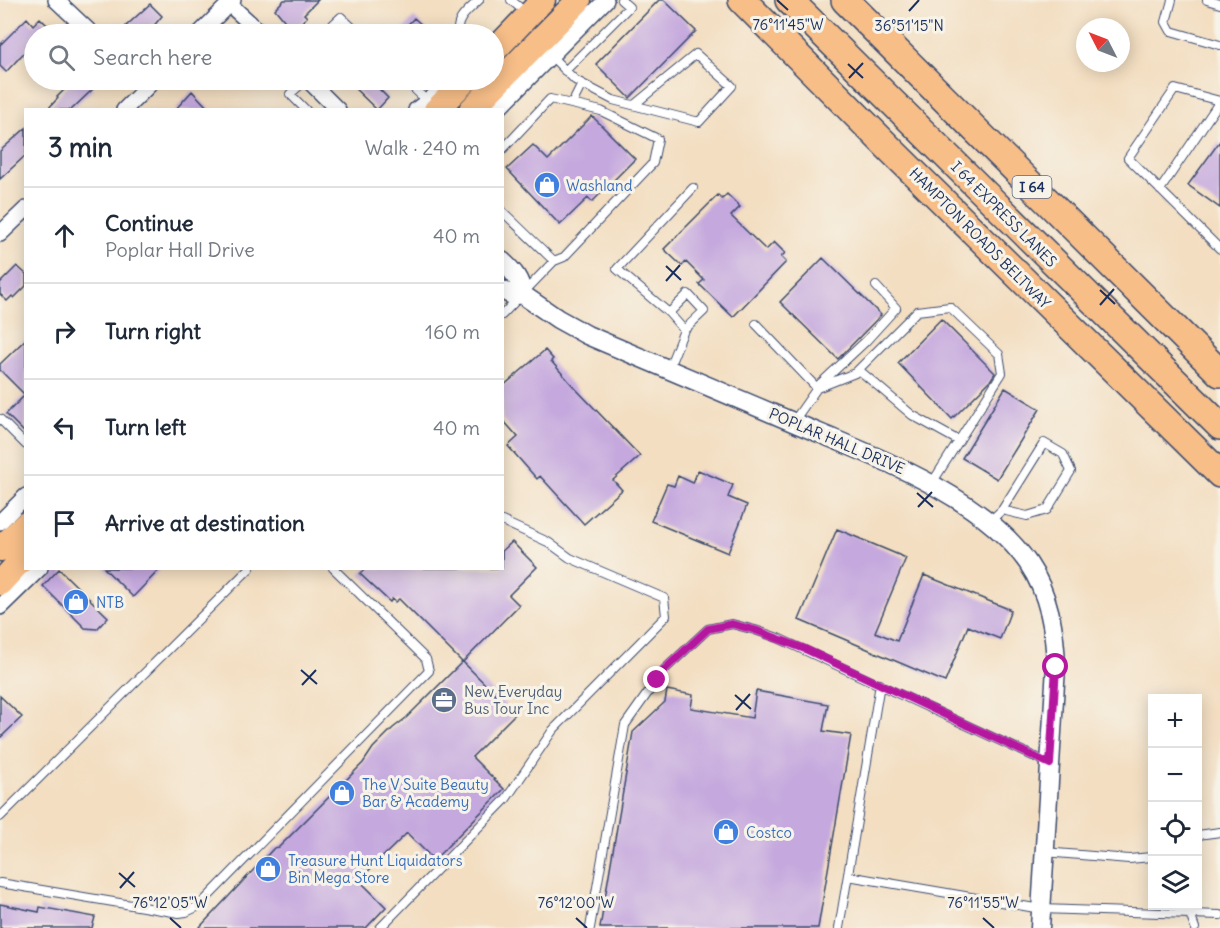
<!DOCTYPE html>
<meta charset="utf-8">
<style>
:root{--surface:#fff;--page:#f6f6f7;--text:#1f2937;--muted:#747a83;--line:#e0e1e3}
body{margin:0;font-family:Delius,sans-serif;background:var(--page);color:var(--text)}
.controls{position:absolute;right:18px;bottom:18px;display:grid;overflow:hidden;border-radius:0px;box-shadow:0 3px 15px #0003}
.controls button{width:54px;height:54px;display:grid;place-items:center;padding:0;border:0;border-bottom:2px solid var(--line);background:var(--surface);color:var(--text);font:30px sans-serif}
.compass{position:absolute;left:1076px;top:18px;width:54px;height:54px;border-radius:50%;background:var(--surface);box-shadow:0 3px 15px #0003;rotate:312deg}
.stop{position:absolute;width:18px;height:18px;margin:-14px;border:4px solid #b5179e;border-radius:50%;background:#fff}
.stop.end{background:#b5179e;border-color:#fff;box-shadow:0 2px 6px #0008}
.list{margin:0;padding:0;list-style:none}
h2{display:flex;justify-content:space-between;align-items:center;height:78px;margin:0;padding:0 24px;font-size:26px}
h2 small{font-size:20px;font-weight:400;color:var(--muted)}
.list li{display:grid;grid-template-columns:39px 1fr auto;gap:18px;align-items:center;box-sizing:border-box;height:96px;padding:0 24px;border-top:2px solid var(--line)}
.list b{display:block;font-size:22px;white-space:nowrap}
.list p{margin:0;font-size:20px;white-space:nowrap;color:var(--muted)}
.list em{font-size:20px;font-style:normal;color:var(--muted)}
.icon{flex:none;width:33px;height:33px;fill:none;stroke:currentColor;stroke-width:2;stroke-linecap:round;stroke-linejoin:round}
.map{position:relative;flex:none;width:1220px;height:928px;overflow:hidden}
.search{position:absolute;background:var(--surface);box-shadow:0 3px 15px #0003;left:24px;top:24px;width:480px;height:66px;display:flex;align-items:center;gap:15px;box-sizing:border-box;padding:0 21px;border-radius:33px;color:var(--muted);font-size:22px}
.panel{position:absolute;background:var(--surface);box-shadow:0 3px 15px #0003;left:24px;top:108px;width:480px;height:462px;border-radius:0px}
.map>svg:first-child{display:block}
</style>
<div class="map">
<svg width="1220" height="928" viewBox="0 0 1220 928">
<rect width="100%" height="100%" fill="#f7f3e8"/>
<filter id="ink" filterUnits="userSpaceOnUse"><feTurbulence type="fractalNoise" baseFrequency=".0167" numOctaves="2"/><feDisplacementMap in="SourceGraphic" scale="12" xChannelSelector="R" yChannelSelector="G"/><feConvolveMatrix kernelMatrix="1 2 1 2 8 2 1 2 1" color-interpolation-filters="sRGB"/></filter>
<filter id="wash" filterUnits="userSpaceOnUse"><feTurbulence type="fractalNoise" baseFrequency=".008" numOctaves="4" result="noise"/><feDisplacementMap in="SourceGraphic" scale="24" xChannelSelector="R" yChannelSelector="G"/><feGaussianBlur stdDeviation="1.35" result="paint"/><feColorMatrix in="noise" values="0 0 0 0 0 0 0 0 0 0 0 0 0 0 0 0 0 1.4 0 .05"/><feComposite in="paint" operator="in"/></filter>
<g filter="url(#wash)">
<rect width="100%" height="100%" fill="#f3dec1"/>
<g id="blocks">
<path fill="#c5a9de" d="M284,0H318L304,14L307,17L293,31L275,9Z
M659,0H664L696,31L630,98L596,64Z
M150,4L162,16L147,34H135L126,26Z
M27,18L33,25L40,18L49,27L43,33L44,34H34V42L6,72L0,66V45Z
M414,18L432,34H399Z
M74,80H83L93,89L71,110H47L58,98L57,97Z
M346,80H370L388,98L377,110Z
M192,91L210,110H175Z
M592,116L635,159L592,202L588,198L560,225L507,169L533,145L548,160Z
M26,128V155L0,179V151Z
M1220,141V208L1188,185Z
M727,194L740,207L731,216L766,250L774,242L785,253L781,257L786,262L733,317L699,284L704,280L686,262L682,266L664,249L718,195L722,199Z
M823,258L881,315L838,359L780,302Z
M17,266L26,274V286L14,298L12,296L7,301L0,294V283Z
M941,319L995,373L990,381L952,419L898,363Z
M26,339V434L6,414L25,395L0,370V364Z
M545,350L553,359L551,361L574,387L640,456L613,480L622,490L584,524L540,476L537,479L508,446L518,437L502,419V387Z
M1005,388L1040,409L997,479L962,458Z
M698,470L733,485L728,497L747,505L728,553L651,521L667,484L674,486L678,476L693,483Z
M837,529L906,558L875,632L897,641L924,575L1011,610L1000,639L968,626L945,682L799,620Z
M512,542L537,567L509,595L519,605L463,662L515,714L472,757L504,789L434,860L407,833L359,880L386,907L366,928H199L274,848L279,847L363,763L373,748L393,728L406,718L462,662L399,599L395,602L392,599L390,602L360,574L366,568H502V551Z
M104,568H161L133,597Z
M59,569L108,617L97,629L85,628L43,586Z
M667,690L693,695L691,708L752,718L756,691L828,704L823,731L851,735L818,928H600L633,732L665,702Z
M0,696L22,717L0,738Z
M0,904L39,912L40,907L95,917L92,928H0Z"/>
</g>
</g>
<g filter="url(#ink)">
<use href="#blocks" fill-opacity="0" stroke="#3b496d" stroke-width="1.5"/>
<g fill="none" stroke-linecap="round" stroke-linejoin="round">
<g stroke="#3b496d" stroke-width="10">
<path id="service" d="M511,0L526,13
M1172,0L1166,22L1171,31L1220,45
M1207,0L1220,4
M323,34L341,17L359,34
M459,34C454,20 469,10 479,0
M549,54L575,80L613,100L699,122L732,86L696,54L634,105
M565,71L629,7L621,0
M405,80L426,100
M1220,101L1175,89L1128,158L1220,249
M572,104L582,84
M306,110L290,94L306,80
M502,150L550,99L601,111L658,139L653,163L564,257L554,261L502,315
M1160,190L1220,101
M502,211L554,261
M669,313L684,330
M756,324L817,388L794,421
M668,370L684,330L704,311L688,294L669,313L617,269L693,188
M859,370L912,415L959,441
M820,384L866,341L896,308L876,286
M817,388L855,373L917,311L950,307L999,354L1002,373L932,483
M0,419L26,445
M989,522L1002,510L1044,443L1063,454L1071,471L1047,510L1027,516L1002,510
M0,817L250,568
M1198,835L1220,832
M1044,852L1129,859L1152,857
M848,876L1041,909L1220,915
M0,883L179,913L186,912L199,906L429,671L426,659L333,568
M1190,914L1195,928
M380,928L506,799L553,730L666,616L664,598L570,558L548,542L502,521
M590,928L625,725L664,670L708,629L732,624L755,630L778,638L1048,763
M839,928L880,684"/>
</g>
<g stroke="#3b496d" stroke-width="18">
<path id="minor" d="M56,0L92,34
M229,4L262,34
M199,34L233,0
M308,80L338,110
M124,110L154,80
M416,110L451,83
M497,110L606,0
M0,234L26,209
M0,522L26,496
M0,607L40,568"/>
</g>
<g stroke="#3b496d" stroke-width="21">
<path id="tertiary" d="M502,261C514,272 520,279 523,295
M502,290L510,294L523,295L558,319L587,335C654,364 721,392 788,420C865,453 979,492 1028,563C1049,594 1055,630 1056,667L1040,928"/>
</g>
<g stroke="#3b496d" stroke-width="27">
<path id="primary" d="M494,51L543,0
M436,110L466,80
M471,110L579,0
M0,549L26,524
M0,583L26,555"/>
</g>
<g stroke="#3b496d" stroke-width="30">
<path id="motorway" d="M742,0L895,154L1220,474
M789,0L1220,426
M845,0L1220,373"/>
</g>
<use href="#service" stroke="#fff" stroke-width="8"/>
<use href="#minor" stroke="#fff" stroke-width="15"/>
<use href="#tertiary" stroke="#fff" stroke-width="18"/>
<use href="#primary" stroke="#f7be88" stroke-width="24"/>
<use href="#motorway" stroke="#f7be88" stroke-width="27"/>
</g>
</g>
<g fill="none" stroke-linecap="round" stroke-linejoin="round" filter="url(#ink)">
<path stroke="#b5179e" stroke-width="8" d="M657,680L664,670L708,629L732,624L755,630L805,649L1050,764L1056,667"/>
</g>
<path fill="none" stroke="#1b2f5e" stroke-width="2" d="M777,0L788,10M909,11L919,0M848,64L863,78M849,78L863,63M666,266L681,280M666,281L680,265M1100,290L1115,304M1100,305L1114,289M917,493L933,507M918,507L932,492M301,670L317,684M302,685L316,670M735,695L751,709M736,710L750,694M119,873L135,887M120,888L134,872M170,918L181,928M576,918L587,928M983,918L994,928"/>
<defs>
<g id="shop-disc" transform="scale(1.35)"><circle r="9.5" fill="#3f7fe0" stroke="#f7f3e8"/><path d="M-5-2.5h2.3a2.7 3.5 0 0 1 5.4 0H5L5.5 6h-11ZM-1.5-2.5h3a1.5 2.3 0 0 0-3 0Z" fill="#fff"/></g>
<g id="office-disc" transform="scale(1.35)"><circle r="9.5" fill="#5c6f8a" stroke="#f7f3e8"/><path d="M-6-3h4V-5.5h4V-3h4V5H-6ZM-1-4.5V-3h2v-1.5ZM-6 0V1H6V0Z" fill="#fff"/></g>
</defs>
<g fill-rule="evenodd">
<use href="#shop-disc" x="547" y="185"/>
<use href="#shop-disc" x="76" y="602"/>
<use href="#office-disc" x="444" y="700"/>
<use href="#shop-disc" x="342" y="793"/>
<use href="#shop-disc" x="726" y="832"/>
<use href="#shop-disc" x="268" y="869"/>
</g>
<g text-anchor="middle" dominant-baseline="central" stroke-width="6" stroke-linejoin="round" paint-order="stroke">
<rect fill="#f7f3e8" stroke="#5d6a87" stroke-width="1.5" x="1012.5" y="176" width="39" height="22" rx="4.5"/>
<g font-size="14" font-weight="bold" fill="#1b2f5e">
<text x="1032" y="187">I 64</text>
</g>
<g font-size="15" fill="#366cbe" stroke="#f7f3e8" text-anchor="start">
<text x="566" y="185">Washland</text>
<text x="96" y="602">NTB</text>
<text x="362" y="784">The V Suite Beauty<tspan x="362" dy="17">Bar &amp; Academy</tspan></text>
<text x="746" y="832">Costco</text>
<text x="288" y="860">Treasure Hunt Liquidators<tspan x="288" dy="17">Bin Mega Store</tspan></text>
</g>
<g font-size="15" fill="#1b2f5e" stroke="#f7f3e8">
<text transform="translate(1004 214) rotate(45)">I 64 EXPRESS LANES</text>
<text transform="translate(980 238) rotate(45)">HAMPTON ROADS BELTWAY</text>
<text transform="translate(837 441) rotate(23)">POPLAR HALL DRIVE</text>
</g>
<g font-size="15" fill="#4e5e75" stroke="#f7f3e8" text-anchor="start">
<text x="464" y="691">New Everyday<tspan x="464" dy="17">Bus Tour Inc</tspan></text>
</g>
</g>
<g font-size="15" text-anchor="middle" fill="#1b2f5e" stroke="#f7f3e8" stroke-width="6" stroke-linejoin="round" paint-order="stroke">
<text x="788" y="30">76°11'45"W</text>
<text x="909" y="31">36°51'15"N</text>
<text x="170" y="908">76°12'05"W</text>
<text x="576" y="908">76°12'00"W</text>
<text x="983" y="908">76°11'55"W</text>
</g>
</svg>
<div class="controls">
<button>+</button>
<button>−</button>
<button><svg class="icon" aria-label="locate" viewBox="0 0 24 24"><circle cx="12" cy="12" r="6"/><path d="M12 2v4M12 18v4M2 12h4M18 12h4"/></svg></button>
<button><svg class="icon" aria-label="layers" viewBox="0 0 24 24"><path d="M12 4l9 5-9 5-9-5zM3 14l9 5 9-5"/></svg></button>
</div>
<svg class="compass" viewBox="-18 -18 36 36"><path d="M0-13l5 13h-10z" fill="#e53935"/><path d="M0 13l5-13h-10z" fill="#747a83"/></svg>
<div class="stop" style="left:1056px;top:667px"></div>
<div class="stop end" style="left:657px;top:680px"></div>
<div class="search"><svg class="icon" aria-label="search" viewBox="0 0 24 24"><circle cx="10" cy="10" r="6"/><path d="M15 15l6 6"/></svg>Search here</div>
<section class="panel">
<h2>3 min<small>Walk · 240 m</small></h2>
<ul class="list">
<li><svg class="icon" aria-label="ahead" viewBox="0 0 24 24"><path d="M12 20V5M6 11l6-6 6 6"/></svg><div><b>Continue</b><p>Poplar Hall Drive</p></div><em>40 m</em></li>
<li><svg class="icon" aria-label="right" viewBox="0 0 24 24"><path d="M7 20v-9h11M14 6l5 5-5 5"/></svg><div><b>Turn right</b></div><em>160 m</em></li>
<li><svg class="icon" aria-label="left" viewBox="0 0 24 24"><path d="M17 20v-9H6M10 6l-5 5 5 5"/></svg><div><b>Turn left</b></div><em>40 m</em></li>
<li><svg class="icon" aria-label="arrive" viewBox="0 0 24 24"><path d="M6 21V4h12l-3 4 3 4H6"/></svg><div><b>Arrive at destination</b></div></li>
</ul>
</section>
</div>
